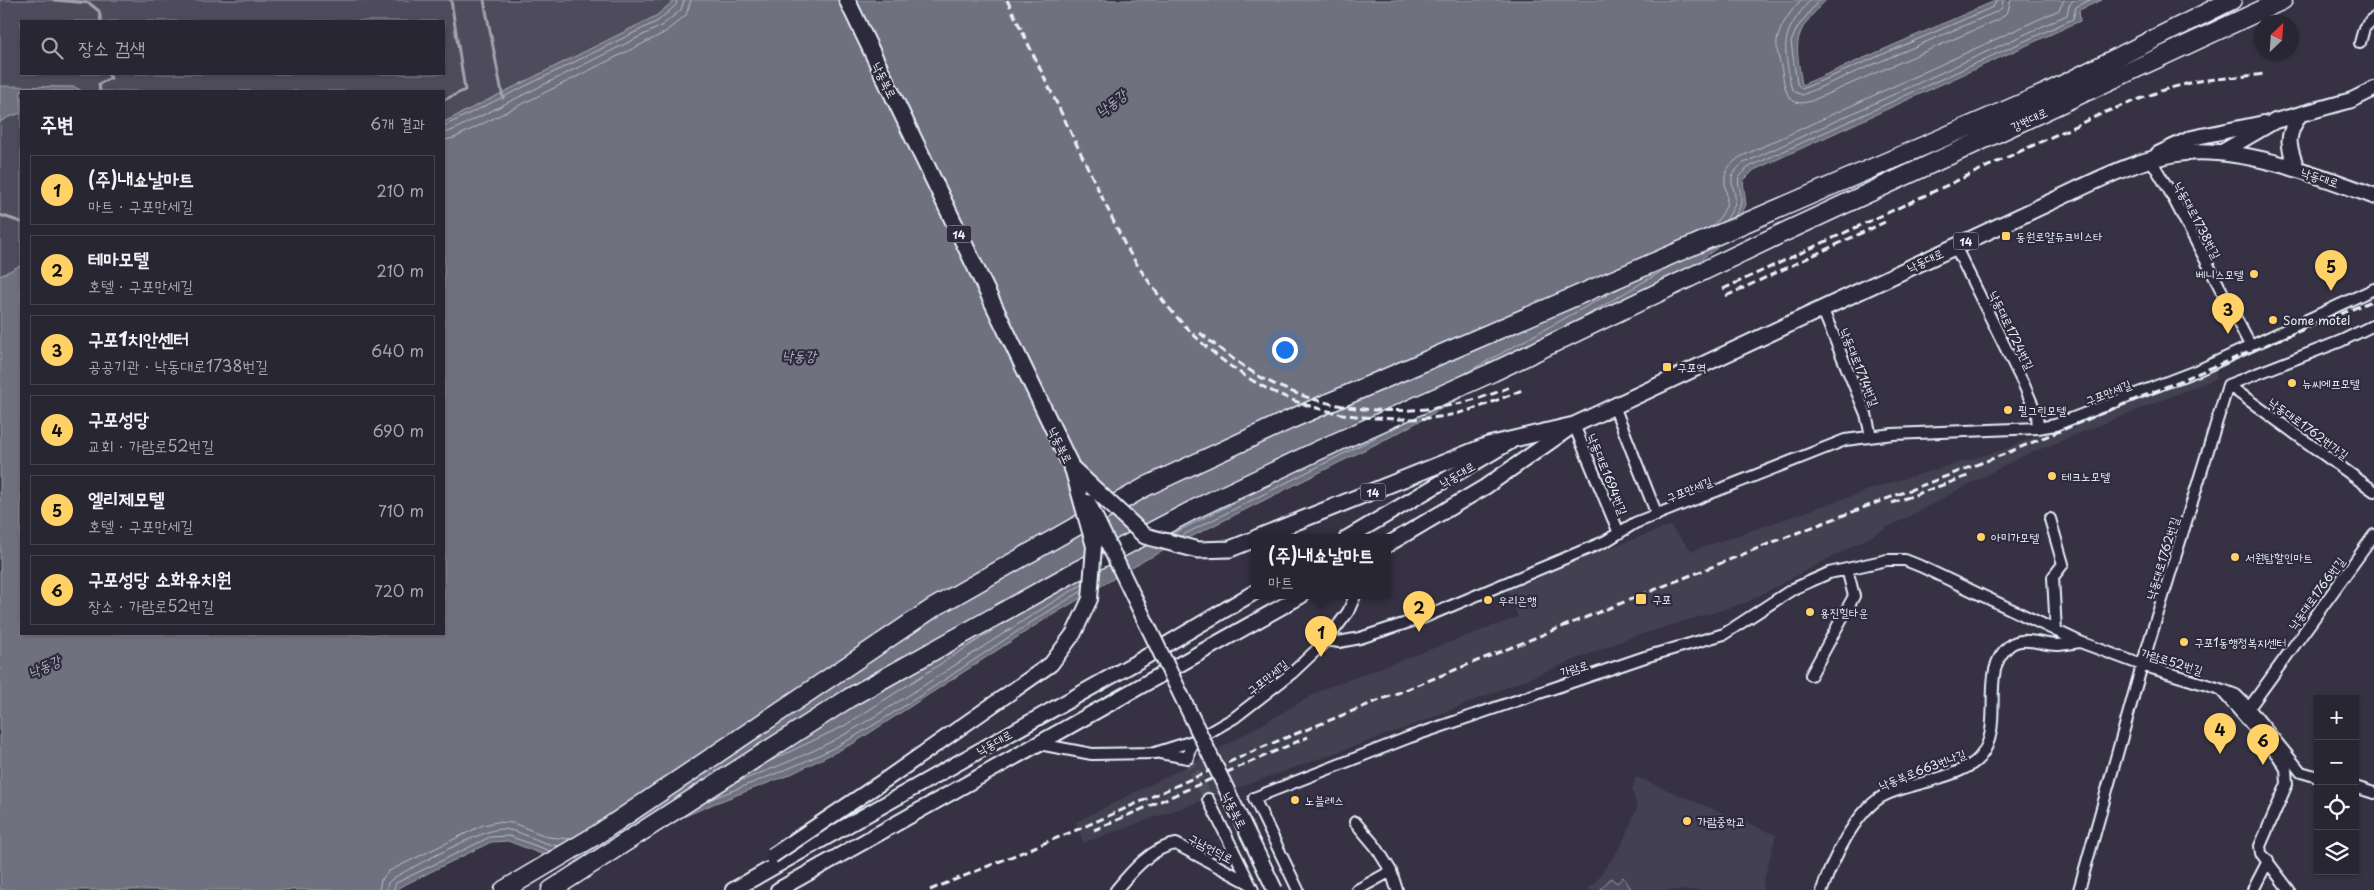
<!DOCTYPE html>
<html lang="ko">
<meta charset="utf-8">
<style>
:root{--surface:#282633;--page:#302e3b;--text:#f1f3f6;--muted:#a5a5ac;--line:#44434e;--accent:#ffd166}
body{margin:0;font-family:"Playpen Sans","Poor Story",sans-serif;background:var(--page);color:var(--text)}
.controls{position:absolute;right:15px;bottom:15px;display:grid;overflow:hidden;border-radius:0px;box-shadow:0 1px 4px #0004}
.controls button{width:45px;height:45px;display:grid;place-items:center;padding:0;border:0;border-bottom:1px solid var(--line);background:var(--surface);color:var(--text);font:25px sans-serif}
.compass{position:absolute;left:2254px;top:15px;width:45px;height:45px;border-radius:50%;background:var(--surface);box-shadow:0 1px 4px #0004;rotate:25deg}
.you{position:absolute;left:1284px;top:349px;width:18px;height:18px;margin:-12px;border:4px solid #fff;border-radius:50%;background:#1a73e8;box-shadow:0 0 0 8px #1a73e833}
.badge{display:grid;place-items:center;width:32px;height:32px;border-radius:50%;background:var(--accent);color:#111;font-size:16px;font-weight:700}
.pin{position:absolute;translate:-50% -41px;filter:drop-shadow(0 1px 2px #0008)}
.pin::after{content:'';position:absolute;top:26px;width:18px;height:15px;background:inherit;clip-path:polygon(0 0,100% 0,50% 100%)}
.popup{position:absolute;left:1251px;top:534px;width:140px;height:65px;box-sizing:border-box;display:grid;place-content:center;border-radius:0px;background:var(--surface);filter:drop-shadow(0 1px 4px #0005);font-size:16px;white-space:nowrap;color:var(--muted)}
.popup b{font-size:19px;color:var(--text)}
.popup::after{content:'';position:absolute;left:50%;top:100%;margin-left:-10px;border:10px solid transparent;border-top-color:var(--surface)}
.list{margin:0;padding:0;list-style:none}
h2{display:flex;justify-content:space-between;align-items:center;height:65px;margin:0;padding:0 20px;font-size:21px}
h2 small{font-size:16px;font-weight:400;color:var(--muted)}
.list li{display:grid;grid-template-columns:32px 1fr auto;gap:15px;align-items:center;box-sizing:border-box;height:70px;margin:0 10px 10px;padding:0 10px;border:1px solid var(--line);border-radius:0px}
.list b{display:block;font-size:19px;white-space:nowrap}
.list p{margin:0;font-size:16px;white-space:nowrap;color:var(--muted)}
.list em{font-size:16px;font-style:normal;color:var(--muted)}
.icon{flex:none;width:28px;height:28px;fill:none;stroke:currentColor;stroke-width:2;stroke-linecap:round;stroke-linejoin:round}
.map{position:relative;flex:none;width:2374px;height:890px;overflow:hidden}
.search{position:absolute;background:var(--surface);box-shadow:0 1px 4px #0004;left:20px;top:20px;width:425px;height:55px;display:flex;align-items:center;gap:12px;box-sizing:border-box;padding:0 18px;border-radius:0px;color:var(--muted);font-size:19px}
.panel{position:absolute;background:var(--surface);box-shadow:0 1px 4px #0004;left:20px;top:90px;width:425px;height:545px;border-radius:0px}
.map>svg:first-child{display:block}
</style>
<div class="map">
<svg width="2374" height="890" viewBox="0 0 2374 890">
<rect width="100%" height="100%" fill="#363244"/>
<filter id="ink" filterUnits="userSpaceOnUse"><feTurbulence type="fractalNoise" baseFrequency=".02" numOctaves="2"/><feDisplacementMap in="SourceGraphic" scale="10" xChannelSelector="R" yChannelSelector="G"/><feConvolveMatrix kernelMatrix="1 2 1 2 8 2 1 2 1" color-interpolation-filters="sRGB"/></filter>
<g filter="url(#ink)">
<path fill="#433f51" d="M2213,363L2217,378L2021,457L1745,603L1629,638L1411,726L1083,843L1076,822L1205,757L1323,689L1518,617L1506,586L1670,526L1692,551L1889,483L2003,450Z
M1636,777L1776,835L1763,884V890H1587L1596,881L1622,844L1637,808L1632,789Z"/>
<path fill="#4d4b5c" stroke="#9a9eaa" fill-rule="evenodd" d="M0,0H675L656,16L444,122V91H21V265L0,276ZM21,21H444V74H21Z
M1623,877L1632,890H1600L1611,878L1617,883Z"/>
<path fill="#70717f" stroke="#a0a4af" d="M675,0H1826C1792,35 1795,39 1802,85L1997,0H2102L2079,10L2080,21L1754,170L1743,181L1746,205L1732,232L1717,248L1669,282L1396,434L1143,561L1039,623L854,743L789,775L713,804L585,860L544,855L508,841L491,842L394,890H0V276L21,265V634H444V122L656,16Z
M0,86L75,87L82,91H21V113L9,117L0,122Z"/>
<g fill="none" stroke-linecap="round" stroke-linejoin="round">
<path stroke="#b8bec8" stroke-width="1" d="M1801,0C1791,11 1780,25 1777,41C1776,51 1780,61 1782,71C1785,88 1786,109 1811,101L2000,19L2008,11L2011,0
M1810,0C1779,37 1784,42 1791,87L1795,92L1802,95L1996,12L2002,8L2003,0
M1819,0L1797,28L1791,42L1797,84L1802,89L1993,7L1997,0
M444,126L658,21L676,5L677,0
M444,133L451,131L661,26L681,10L684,0
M444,140L454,138L664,33L686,15L691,0
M1735,216C1737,212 1741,206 1741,201C1742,184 1730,179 1751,166L2073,19L2076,7L2090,0
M1726,220C1729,215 1734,208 1735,202C1737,186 1722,179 1744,163L2067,15L2069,5L2074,0
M1712,226C1718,221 1728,207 1727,199C1725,179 1720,171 1740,157L2059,10L2064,0
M1577,321L1674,264
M1460,376L1620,288
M1172,534L1276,482
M1181,536L1410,420
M766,763L844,726L1009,620
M735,783C774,768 813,753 849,732C929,685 1003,631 1083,584
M709,800C757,780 807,764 852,738C931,692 1004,637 1082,591
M379,890L381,880L389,871L483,825L497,822L513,823L548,837L569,839
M386,890L388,883L393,878C414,867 483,828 503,829C521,830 539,844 559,846
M393,890L396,883L490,837L509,836L550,851"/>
<path stroke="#a0a4af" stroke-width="3" d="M54,0L89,3L99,11L101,21
M484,0L503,98
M100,91L99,84L111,78L108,74
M444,100L465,90L451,0
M0,215L21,222"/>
<path stroke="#514f5f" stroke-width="10" stroke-dasharray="10 5" stroke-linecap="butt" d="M1188,758L1208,799"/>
<g stroke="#e8f1f8" stroke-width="14">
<path id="street" d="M2360,43L2364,28L2374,18
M2151,160L2169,190L2250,345
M1955,246L2024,385L2037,415L2038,428
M1822,308L1866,414L1871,436
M2228,385L2374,491
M1614,406L1657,515
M1574,425L1619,533
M2050,519L2063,564L2053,577L2056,631
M1327,640L1339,642L1360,638L1425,617L1606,541L1635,523L1845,440L1893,434L2038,428L2055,425L2201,369L2374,289
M1811,675L1854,596L1847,569
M2223,690L2236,695L2249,708L2301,772L2318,777
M2249,708L2374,535
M1039,744L1092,754L1155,753L1196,740L1234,718L1292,673L1327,640L1348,612L1355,596
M1160,753L1188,758L1189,751L1196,740
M2355,787L2374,793
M1208,799L1253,890
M1355,822L1376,847L1391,871
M1116,890C1131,872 1152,847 1176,844L1249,883
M1298,890L1254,798L1410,737L1645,657L1724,634L1793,589L1829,573L1887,560H1905L1920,566L2080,642L2142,665L2220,689L2278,756L2286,769L2287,784L2260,846L2261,853L2289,890
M1357,890L1391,871L1397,890
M1822,890C1832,861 1855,812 1883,796C1898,788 1917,785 1933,780C1949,775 1970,769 1980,757C2006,726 1978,671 2009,646C2023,635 2041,645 2057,645C2064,645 2072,643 2080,642
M2079,890L2142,665L2228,385L2341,341L2374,325
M2253,890L2268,861"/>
</g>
<g stroke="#e8f1f8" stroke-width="18">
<path id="secondary" d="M2222,152L2275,121L2352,100L2374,89
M2158,154L2192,138L2264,123
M2297,169C2288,144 2285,138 2300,114
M1347,538L1510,442
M1387,545L1485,487L1571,427
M733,890L1142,659L1255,592
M778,890L1301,596"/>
</g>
<g stroke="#e8f1f8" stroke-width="19">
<path id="primary" d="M847,0L1072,468
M1256,538L1488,445L1574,425L2074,191C2106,176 2139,160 2174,154C2234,143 2318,175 2374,196"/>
</g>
<g stroke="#e8f1f8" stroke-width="21">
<path id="highway" d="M504,890L598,834L933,608L1147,486L1289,420L2046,93L2232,0
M551,890L849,698L1069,575L1195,509L1317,451L1493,372L1774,237L2283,0"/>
</g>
<use href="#street" stroke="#2f2a3d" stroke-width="10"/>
<use href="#secondary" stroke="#2f2a3d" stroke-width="14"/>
<use href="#primary" stroke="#2f2a3d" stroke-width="15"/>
<use href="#highway" stroke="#2f2a3d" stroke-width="18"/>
<path stroke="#e8f1f8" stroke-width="3" stroke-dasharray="8 4" stroke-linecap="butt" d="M1007,0L1125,245C1182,341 1260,410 1375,418C1397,419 1418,420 1439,417C1468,413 1495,401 1522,390
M1723,289L2103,113L2166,89L2198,81L2266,74
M1726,296L1885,222
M1200,333C1220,349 1240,365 1262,378C1338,419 1433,421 1512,386
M1892,503L1968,476
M1094,830L1308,737
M930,890L1086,826L1263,747L1781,539L2002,455L2374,300"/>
<g stroke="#e8f1f8" stroke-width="18" stroke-linecap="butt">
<path id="secondary-bridge" d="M1088,502L1275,890
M772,856L888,778L1051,664L1074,633L1090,599L1094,546L1072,468"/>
</g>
<g stroke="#e8f1f8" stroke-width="19" stroke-linecap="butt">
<path id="primary-bridge" d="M1072,468L1145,536L1198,550L1230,549L1255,539"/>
</g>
<use href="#secondary-bridge" stroke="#2f2a3d" stroke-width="14"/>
<use href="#primary-bridge" stroke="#2f2a3d" stroke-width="15"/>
</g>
</g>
<g fill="#ffd166" stroke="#2f2a3d" stroke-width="2">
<rect x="2001" y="231" width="10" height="10" rx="2.5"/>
<circle cx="2254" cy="274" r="5"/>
<circle cx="2273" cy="320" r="5"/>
<rect x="1662" y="362" width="10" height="10" rx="2.5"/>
<circle cx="2292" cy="383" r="5"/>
<circle cx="2008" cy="410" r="5"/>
<circle cx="2052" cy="476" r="5"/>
<circle cx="1981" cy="537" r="5"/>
<circle cx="2235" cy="557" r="5"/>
<rect x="1635" y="593" width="12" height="12" rx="2.5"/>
<circle cx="1488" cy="600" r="5"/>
<circle cx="1810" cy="612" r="5"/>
<circle cx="2184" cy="642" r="5"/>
<circle cx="1295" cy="800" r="5"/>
<circle cx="1687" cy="821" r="5"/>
</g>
<g text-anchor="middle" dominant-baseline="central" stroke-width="4.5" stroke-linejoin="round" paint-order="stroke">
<g fill="#2f2a3d" stroke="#b0b5c0" stroke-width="1">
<rect x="946.5" y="225.5" width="25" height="17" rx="4"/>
<rect x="1953.5" y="232.5" width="25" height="17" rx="4"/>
<rect x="1360.5" y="483.5" width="25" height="17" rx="4"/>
</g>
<g font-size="11" font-weight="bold" fill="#e8f1f8">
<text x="959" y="234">14</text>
<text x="1966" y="241">14</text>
<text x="1373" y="492">14</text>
</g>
<g font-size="12" fill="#e8f1f8" stroke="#2f2a3d">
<text transform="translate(885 80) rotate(64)">낙동북로</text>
<text transform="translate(2029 119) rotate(-25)">강변대로</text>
<text transform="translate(2320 177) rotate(18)">낙동대로</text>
<text transform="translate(2198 220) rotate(62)">낙동대로1738번길</text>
<text transform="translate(1925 260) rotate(-25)">낙동대로</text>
<text transform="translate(2012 330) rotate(64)">낙동대로1724번길</text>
<text transform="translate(1860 367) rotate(68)">낙동대로1714번길</text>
<text transform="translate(2108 392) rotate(-22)">구포만세길</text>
<text transform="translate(2309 428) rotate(36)">낙동대로1762번가길</text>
<text transform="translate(1061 445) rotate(64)">낙동북로</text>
<text transform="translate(1457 474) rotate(-30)">낙동대로</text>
<text transform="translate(1608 474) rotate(68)">낙동대로1694번길</text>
<text transform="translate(1689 489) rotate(-22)">구포만세길</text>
<text transform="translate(2162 558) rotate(-73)">낙동대로1762번길</text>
<text transform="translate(2316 593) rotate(-54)">낙동대로1766번길</text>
<text transform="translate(2172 661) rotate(17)">가람로52번길</text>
<text transform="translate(1574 668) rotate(-16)">가람로</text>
<text transform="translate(1267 677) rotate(-39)">구포만세길</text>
<text transform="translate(994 742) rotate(-29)">낙동대로</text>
<text transform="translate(1922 769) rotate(-21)">낙동북로663번나길</text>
<text transform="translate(1235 810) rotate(64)">낙동북로</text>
<text transform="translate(1211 848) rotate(28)">구남언덕로</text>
</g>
<g font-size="12" fill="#e8f1f8" stroke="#2f2a3d" text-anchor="start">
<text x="2016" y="236">동원로얄듀크비스타</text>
<text x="2244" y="274" text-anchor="end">베니스모텔</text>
<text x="2283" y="320">Some motel</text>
<text x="1677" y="367">구포역</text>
<text x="2302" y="383">뉴씨에프모텔</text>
<text x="2018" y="410">필그린모텔</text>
<text x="2062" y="476">테크노모텔</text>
<text x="1991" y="537">아미가모텔</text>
<text x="2245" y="557">서원탑할인마트</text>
<text x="1652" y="599">구포</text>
<text x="1498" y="600">우리은행</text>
<text x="1820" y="612">용진힐타운</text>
<text x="2194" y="642">구포1동행정복지센터</text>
<text x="1305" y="800">노블레스</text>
<text x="1697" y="821">가람중학교</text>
</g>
<g font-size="14" font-style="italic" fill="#b2b7c2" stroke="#2f2a3d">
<text transform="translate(1111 103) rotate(-38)">낙동강</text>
<text x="799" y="355">낙동강</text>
<text transform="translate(44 666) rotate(-24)">낙동강</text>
</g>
</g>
</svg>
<div class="controls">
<button>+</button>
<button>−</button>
<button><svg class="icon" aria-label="locate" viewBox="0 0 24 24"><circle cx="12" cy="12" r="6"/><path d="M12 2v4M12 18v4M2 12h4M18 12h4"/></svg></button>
<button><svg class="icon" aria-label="layers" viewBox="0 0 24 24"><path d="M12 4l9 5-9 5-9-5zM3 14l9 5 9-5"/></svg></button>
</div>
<svg class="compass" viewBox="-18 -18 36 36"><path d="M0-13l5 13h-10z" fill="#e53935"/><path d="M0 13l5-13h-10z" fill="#a5a5ac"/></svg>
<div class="you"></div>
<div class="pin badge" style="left:1321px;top:657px">1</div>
<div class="popup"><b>(주)내쇼날마트</b>마트</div>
<div class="pin badge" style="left:1419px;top:632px">2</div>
<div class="pin badge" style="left:2228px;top:334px">3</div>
<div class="pin badge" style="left:2220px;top:754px">4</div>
<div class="pin badge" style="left:2331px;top:291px">5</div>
<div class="pin badge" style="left:2263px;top:765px">6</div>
<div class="search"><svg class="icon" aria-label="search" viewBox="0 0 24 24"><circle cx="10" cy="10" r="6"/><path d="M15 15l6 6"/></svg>장소 검색</div>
<section class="panel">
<h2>주변<small>6개 결과</small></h2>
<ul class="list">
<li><span class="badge">1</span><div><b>(주)내쇼날마트</b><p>마트 · 구포만세길</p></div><em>210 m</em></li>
<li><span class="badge">2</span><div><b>테마모텔</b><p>호텔 · 구포만세길</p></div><em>210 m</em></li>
<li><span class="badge">3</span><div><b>구포1치안센터</b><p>공공기관 · 낙동대로1738번길</p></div><em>640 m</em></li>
<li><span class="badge">4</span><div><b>구포성당</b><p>교회 · 가람로52번길</p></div><em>690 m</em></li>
<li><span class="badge">5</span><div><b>엘리제모텔</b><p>호텔 · 구포만세길</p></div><em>710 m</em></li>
<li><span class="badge">6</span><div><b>구포성당 소화유치원</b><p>장소 · 가람로52번길</p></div><em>720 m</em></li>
</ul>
</section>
</div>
